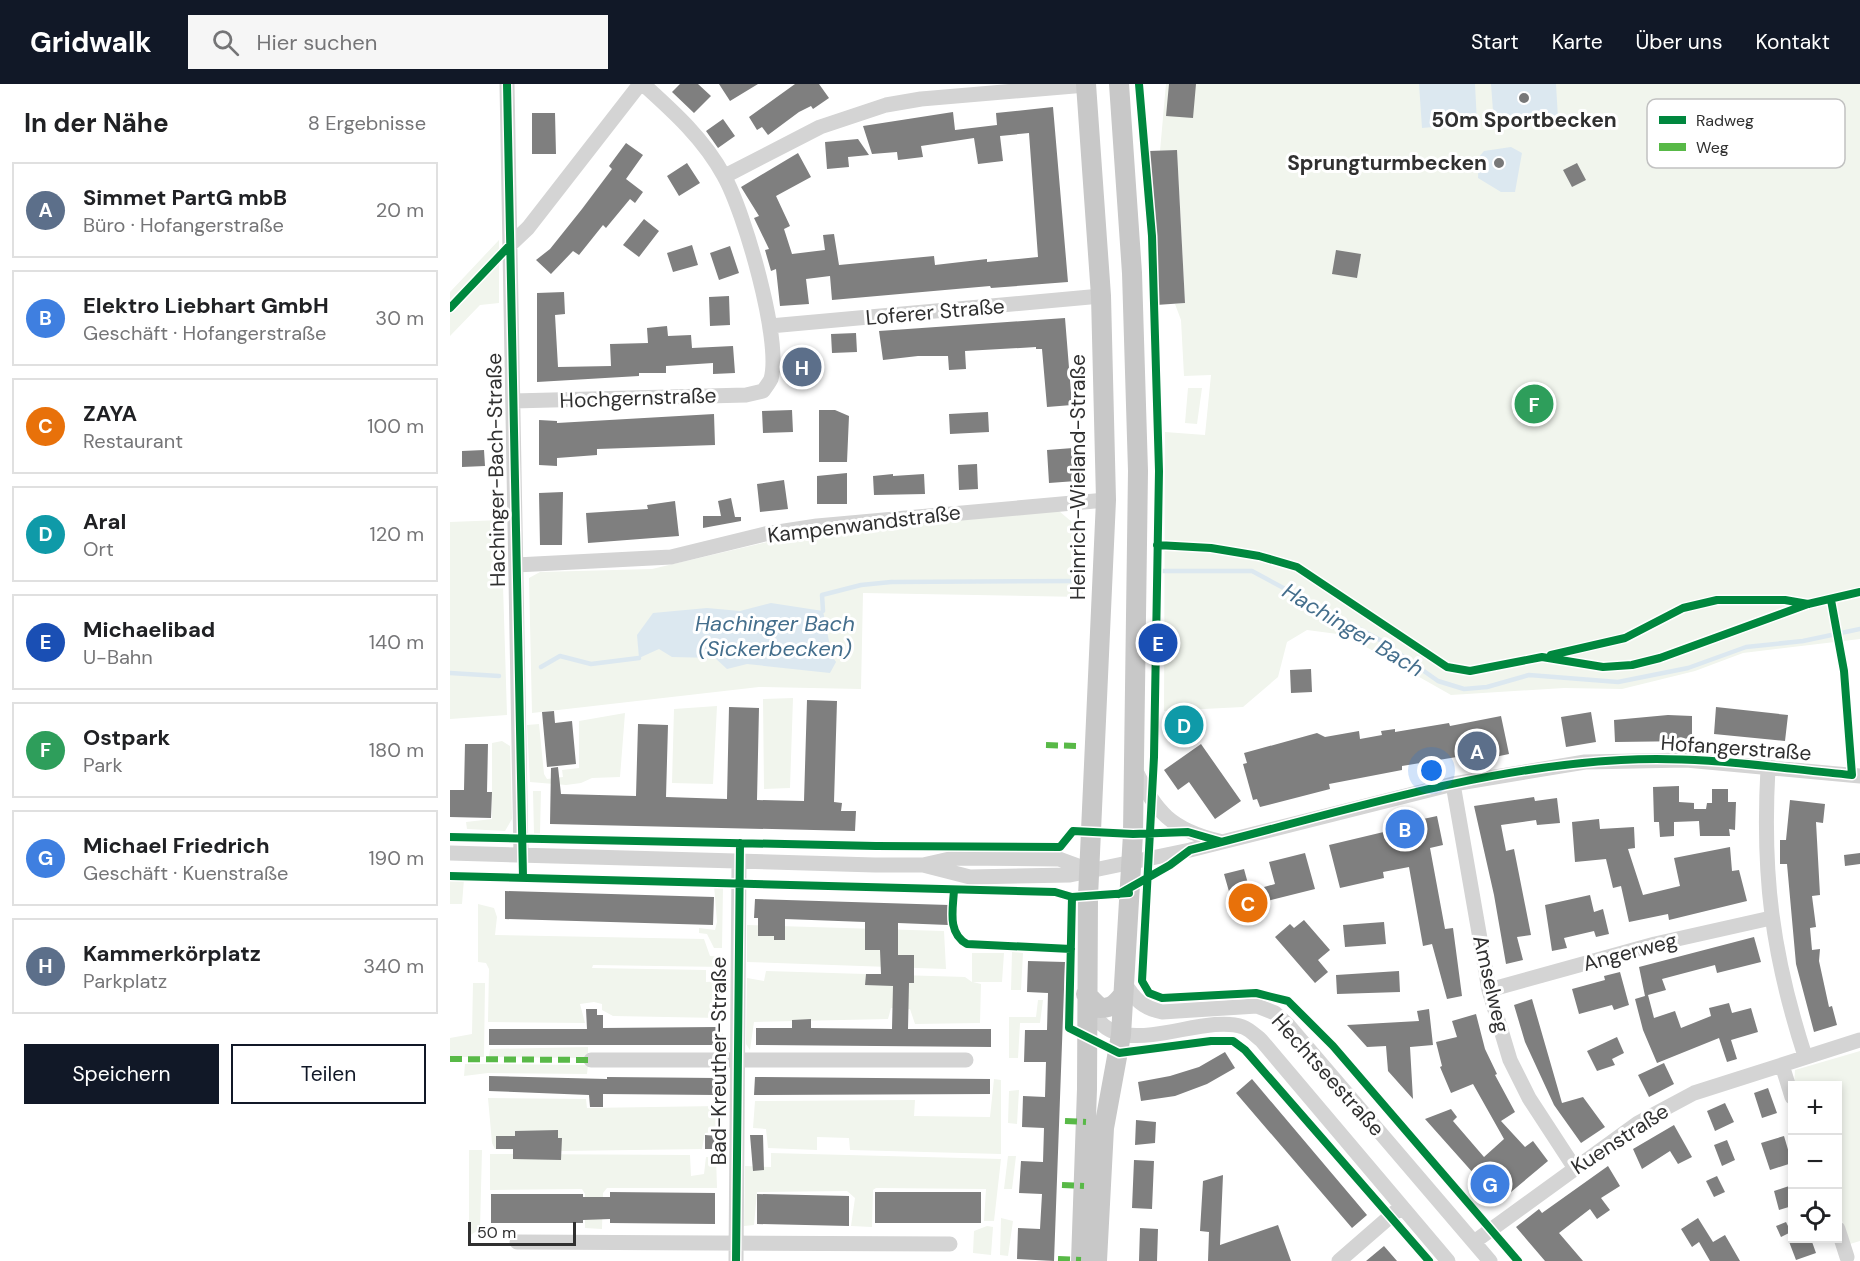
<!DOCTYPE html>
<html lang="de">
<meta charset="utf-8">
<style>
:root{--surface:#fff;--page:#f6f6f6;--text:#202124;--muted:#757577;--line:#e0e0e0;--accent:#111827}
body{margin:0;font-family:"DM Sans",sans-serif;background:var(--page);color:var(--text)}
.controls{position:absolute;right:18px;bottom:18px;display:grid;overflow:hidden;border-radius:0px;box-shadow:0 3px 9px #0003}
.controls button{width:54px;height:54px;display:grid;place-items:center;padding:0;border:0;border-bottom:2px solid var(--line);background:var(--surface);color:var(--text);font:30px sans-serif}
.scale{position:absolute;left:18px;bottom:15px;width:108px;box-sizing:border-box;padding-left:6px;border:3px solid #303030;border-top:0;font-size:16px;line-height:21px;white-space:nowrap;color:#303030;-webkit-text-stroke:4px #fff;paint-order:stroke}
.you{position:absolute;left:982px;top:687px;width:21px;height:21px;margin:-15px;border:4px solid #fff;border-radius:50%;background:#1a73e8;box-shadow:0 0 0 9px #1a73e833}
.badge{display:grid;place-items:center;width:39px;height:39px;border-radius:50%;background:var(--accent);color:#fff;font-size:20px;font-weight:700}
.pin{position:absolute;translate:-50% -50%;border:3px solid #fff;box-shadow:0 2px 6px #0006}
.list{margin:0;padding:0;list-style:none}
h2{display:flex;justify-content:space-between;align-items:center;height:78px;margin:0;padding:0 24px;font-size:26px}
h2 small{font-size:20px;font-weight:400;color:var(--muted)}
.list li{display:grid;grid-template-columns:39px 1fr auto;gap:18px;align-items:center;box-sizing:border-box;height:96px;margin:0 12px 12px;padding:0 12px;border:2px solid var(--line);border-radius:0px}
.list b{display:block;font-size:22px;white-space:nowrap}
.list p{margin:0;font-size:20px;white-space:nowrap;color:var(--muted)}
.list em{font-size:20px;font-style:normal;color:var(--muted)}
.actions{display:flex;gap:12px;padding:18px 24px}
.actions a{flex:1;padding:14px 0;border:2px solid var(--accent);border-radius:0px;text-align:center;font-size:21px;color:var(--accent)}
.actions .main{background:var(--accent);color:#fff}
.icon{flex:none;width:33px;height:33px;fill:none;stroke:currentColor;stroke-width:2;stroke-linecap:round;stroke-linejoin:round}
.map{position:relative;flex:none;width:1410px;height:1177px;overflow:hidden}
header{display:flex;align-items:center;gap:36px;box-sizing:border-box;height:84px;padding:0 30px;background:var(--accent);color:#fff}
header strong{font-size:28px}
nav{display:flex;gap:33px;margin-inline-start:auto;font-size:21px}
.search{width:420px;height:54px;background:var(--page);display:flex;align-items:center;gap:15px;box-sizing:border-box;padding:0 21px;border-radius:0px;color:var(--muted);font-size:22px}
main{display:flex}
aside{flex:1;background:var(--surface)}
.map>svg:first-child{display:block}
</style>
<header>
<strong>Gridwalk</strong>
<div class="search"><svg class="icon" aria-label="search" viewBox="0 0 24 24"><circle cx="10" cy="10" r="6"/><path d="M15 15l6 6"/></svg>Hier suchen</div>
<nav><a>Start</a><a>Karte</a><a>Über uns</a><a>Kontakt</a></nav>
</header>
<main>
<aside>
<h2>In der Nähe<small>8 Ergebnisse</small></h2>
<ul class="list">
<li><span class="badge" style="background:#5c6f8a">A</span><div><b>Simmet PartG mbB</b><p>Büro · Hofangerstraße</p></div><em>20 m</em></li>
<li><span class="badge" style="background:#3f7fe0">B</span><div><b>Elektro Liebhart GmbH</b><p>Geschäft · Hofangerstraße</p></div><em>30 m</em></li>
<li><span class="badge" style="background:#e8710a">C</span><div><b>ZAYA</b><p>Restaurant</p></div><em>100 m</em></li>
<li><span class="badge" style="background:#0f9aa8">D</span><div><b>Aral</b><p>Ort</p></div><em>120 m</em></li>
<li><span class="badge" style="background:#1a4fb4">E</span><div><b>Michaelibad</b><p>U-Bahn</p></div><em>140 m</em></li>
<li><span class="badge" style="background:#2e9e5b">F</span><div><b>Ostpark</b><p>Park</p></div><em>180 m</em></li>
<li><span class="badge" style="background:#3f7fe0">G</span><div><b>Michael Friedrich</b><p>Geschäft · Kuenstraße</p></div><em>190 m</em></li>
<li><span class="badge" style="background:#5c6f8a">H</span><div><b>Kammerkörplatz</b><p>Parkplatz</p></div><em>340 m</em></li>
</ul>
<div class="actions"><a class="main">Speichern</a><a>Teilen</a></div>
</aside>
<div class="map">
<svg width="1410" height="1177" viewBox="0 0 1410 1177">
<rect width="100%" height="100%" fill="#fff"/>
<path fill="#f1f5ed" d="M716,0H1410V555L1293,569L1245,587L1172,605L1114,604L1001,611L895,551L857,546L837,558L828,593L793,623L714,627L715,348L755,351L761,291L734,292L731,236L725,220L735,219L727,66L710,67Z
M49,156V219L30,221L0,252V208Z
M738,304H752L747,340L735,339Z
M609,427L636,450L633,513L413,509L411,605L309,603L82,629L79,494L90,488L202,485L352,450Z
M51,436L57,631L0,635V438Z
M343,614L340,704L314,705L313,615Z
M267,622L263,700L222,699L224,625Z
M175,629L170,693L142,694L131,699L116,701L80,698L77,641L89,640L94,690L97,695L113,693L112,686L129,684V637Z
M52,657L60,662L62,735L55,747L17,745L16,738L42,735V659Z
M83,707H91L90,750H84Z
M0,795H14L12,820H0Z
M264,801L273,803L272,864H264L257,850L249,849V844L265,846L267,838Z
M28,820L44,824L47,833L45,851L254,855L260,872L274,873V883L143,881L142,884L256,886V898L273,897V954L270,953L269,934L163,932L152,926V920L144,918L130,920L135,939L38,938L39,885L36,879L28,878Z
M297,841L494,847L496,885L297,878Z
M562,868L573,869L571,906H561Z
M522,869H554L552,898H523L531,900L530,939L465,940L460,925L441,924L438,935L304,938L300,966L296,960L297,894L314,897L316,887L515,893L522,898Z
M23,899H35L34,973H0V954L22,950Z
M588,916H593L590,939H570L568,974H559V933H586Z
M138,963V974L39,973L40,965Z
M1410,967V1157L1400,1160L1388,1125V1002L1344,1001L1345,986Z
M15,980L138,981L137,990L38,989L14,992Z
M270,987L273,992V1047L255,1049L252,1065L114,1067L45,1065L42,1059L38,1014L136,1015L137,1024L269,1022Z
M544,995L551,996V1070L400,1066L399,1054L367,1053V1066L318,1064L316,1045L303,1044L305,1017L465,1016L464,1032L540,1033Z
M569,1006L567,1040L558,1039L559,1007Z
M19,1066H32L30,1145L19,1152Z
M321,1069L551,1075L544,1137H534L536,1105L426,1104L423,1106L422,1143L401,1142L405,1114L397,1107L307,1108L304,1141L294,1142L295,1082L321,1083Z
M40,1070L240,1071L241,1092L254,1090L256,1073H266L267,1104H157L153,1109L152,1145L135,1144V1110L132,1105L40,1106Z
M558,1072H566L562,1105H554Z
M551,1134L563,1137L558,1172L550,1171Z
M537,1142L543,1143L541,1171L523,1169L524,1147Z"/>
<path fill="#dce8f0" d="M969,0H1025L1027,39L972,44Z
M1041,0H1106L1108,34L1041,39L1040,27H1043Z
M1061,63L1072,69L1065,108H1051L1028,94L1029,73L1034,67Z
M321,519L373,527L382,572L386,578L380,589L297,580L277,585L265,574L222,573L209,565L189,574L187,551L203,529L257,524L290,527Z"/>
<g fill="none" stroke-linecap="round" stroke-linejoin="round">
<path stroke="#dce8f0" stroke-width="4.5" d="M712,487H802L930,556L988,597L1014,605L1037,603L1079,591L1168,598L1238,584L1296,563L1353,557L1410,545
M373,527L372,511L411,501L441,498L630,497
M91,583L110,572L141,580L189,574
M0,589L49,592"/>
</g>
<path fill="#7f7f7f" d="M230,0H248L261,12L244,29L222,8Z
M269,0H308L280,17Z
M345,0H369L379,14L363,25L361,22L349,28L318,51L312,43L307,46L299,33Z
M719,0H746L743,34L716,32Z
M603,23L618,198L541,204L540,202L382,216L380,192L356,195L359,220L330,222L326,185L321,187L315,166L319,165L304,134L309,132L291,103L348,69L361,93L326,112L340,142L334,145L342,170L375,166L373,151L384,150L389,181L484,172L485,181L537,175V178L588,173L579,49L550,52L553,77L528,80L524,54L471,62L473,73L448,76L447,68L422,70L413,42L503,28L505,46L547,41L546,29Z
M82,29H105L106,70H82Z
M273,35L285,52L268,64L256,47Z
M408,55L419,71L398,73L399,83L377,85L375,58Z
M176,59L193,71L176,95L193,108L185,119L180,115L156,144L153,141L129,171L123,167L101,190L86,176L100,165L132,125L162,85L159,82Z
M727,66L735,219L706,221L699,67Z
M237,79L250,99L229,112L217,92Z
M1127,79L1136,96L1122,103L1113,86Z
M194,135L209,147L189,173L173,161Z
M242,161L248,181L223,188L217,169Z
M280,162L289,189L269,196L260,169Z
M886,166L911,170L907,194L882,190Z
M114,208L115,230L105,231L108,283L161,282L160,260L198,259L197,244L217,242L218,252L241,251L242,264L283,262L285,289L263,290V279L216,282V289H189V292L87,298V209Z
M279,212L280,241L260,242L259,213Z
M615,234L622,321L597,323L592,265H586V263L515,267L516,285L499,286L498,272H468L433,276L429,247Z
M406,249L407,268L382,269L381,250Z
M342,326L343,348L313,349L312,327Z
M369,326H385L399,332L397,378H369Z
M538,328L539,348L500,350L499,330Z
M264,330L265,361L147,365V371L107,374V382L89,381V336L107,337V339Z
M623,364L626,397L599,399L597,366Z
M34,366L35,382L12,383V367Z
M527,380L528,405L509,406L508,381Z
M397,389V420H367V392Z
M443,390V392L474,390L475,410L424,411L423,392Z
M334,396L338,425L310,428L307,400Z
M113,408L112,461H90L89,409Z
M281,414L285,433H291V437L253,444V432H271L268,417Z
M225,417L229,452L138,459L136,429L198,425L197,421Z
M861,585L862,608L841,609L840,586Z
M357,616L387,617L384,718L392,719L391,727H406L405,747L100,740L101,684L108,683L111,710L186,712L188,640L218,641L216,713L277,715L279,623L309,624L307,716L354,717Z
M1266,623L1338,631L1335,657L1264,650Z
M104,627L105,639L122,637L126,680L97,683L92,628Z
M1141,628L1146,658L1116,663L1111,633Z
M1218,631L1242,632V657L1165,658L1164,636Z
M1051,632L1059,670L1021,678L1019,671L952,682V686L879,700L880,705L810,723L807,715L803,716L793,680L797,679L794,669L867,649L875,653L909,647L910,655L932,651L931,647L945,645V648L999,639L1000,642Z
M746,634V647L723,648L722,636Z
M15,660H38L37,708H42L41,734L0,733V706H14Z
M751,660L791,717L765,735L739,698L728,706L714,686Z
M1229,702V718L1244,719V725H1256L1257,719H1262V705H1278V718H1286L1285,746L1279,745L1280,752H1250L1249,737L1224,738V752L1210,753L1209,738H1204L1203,703Z
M1084,713L1085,717L1107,714L1110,739L1087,741L1086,736L1051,741L1056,767L1064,765L1081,851L1067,853L1073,876L1056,880L1044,811L1024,722Z
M1340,716L1375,720L1373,739L1366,738L1370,811L1362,812L1366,843L1360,844L1362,866L1370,865L1369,877L1379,923L1382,922L1387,941L1364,948L1346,880L1337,780H1330V756H1336Z
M987,732L993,761L980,764L995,845L1003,844L1012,912L997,915L982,860L973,862L959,783L933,788L934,794L890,804L879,761L942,746L941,742Z
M1149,735L1150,745L1184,743L1185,764L1178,765L1193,811L1230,802L1224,774L1280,763L1282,787L1289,786L1297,817L1219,836L1218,830L1179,838L1171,802L1163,804L1156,775L1125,778L1122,738Z
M855,769L865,805L809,819L811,826L798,829L793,814L789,816L787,809L780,811L774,790L794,785L800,807L825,800L819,778Z
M1410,769V780L1395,782L1394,771Z
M55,807L264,813L263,841L55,835Z
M1140,811L1144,828L1153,825L1159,850L1146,853L1144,847L1114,854L1117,864L1102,867L1095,821Z
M305,815L499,821L498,841L448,839V871H464V899H459L458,945H541V963L306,961V944H342V936L361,935V944L442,945L443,902L415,901L416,890H431L430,866H415V838L335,835V856H324V852H308V834H304Z
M854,836L880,866L868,876L878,888L865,899L825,853L840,840L844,844Z
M934,838L936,860L895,863L893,841Z
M1304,853L1311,878L1267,889L1265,881L1212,895L1216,906L1198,911L1204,934L1225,927L1231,944L1261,932L1259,924L1279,919L1282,929L1301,924L1308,948L1281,956L1287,975L1277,978L1269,954L1207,979L1193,946L1185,915L1195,912L1189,883Z
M578,877L615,878L604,1177L567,1175L568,1144L590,1145L592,1110L569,1109L571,1077L593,1078L594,1044L572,1043L573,1012L595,1013L596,978H574L575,946H597L598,909L577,908Z
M949,887L950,908L887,910L886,891Z
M1170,888L1179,921L1164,926L1162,921L1129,930L1122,905L1155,896L1154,892Z
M1082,915L1112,1019L1133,1013L1155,1043L1131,1059L1104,1021L1075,958L1064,921Z
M136,925H147V931H153V944L266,943V961H39V945H137Z
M979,925L983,961L960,963L963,1015L938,987L936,962L917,963L897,941L969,937L967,927Z
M1026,930L1035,965L1047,990L1045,991L1065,1028L1051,1037L1075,1063L1083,1057L1098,1077L1049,1118L975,1035L1001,1025L1007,1033L1003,1037L1034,1073L1054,1055L1023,1000L1001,1009L990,983L992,982L986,958L1007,953L1002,937Z
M1167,953L1174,969L1162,975L1165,981L1147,987L1137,967Z
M775,968L785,984L757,1000L725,1012L691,1017L688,998L720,992L749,983Z
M1214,979L1224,1000L1199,1013L1188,991Z
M39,992L157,995V993L266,994V1011L153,1010V1023H140L139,1011L39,1007Z
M305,993L540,995V1010L304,1011Z
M802,995L917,1131L902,1144L786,1009Z
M1318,1004L1327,1029L1312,1034L1304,1009Z
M1275,1019L1284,1038L1265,1047L1257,1027Z
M686,1036L706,1038L705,1059L685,1061Z
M1224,1041L1242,1073L1228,1080L1220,1067L1192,1085L1183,1065Z
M108,1046V1054H112L111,1076L63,1075V1065H46V1052H65V1047Z
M255,1051L268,1052L267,1065H255Z
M300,1051H313L314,1086L303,1087Z
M1334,1052L1342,1079L1320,1086L1311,1059Z
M1277,1056L1285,1076L1272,1082L1264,1061Z
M684,1076L704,1077L702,1125L682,1124Z
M1158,1082L1170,1102L1151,1114L1160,1126L1147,1135L1140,1125L1109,1149L1133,1177H1095L1066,1143L1089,1125L1092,1129Z
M773,1091L770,1161L828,1141L841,1177H758L759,1148L750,1147L753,1097Z
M1267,1092L1275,1108L1264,1113L1256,1097Z
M1342,1101V1122L1329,1126L1324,1107Z
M160,1108L265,1109V1140L160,1139V1135L133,1136V1139H41V1110H133V1113H160Z
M425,1108H531V1139H425Z
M307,1110L399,1112V1142L307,1140Z
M1248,1134L1263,1158L1275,1151L1290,1177H1260L1249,1158L1242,1163L1231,1145Z
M1336,1138L1341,1148L1331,1153L1326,1142Z
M690,1144L708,1145L707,1177H689Z
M1338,1155H1361L1366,1169L1346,1176Z
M934,1162L947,1177H916Z"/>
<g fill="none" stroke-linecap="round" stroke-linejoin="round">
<path stroke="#d4d4d4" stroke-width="15" d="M57,0L71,771
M275,92L370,43L436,21L471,15L636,1
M60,161L78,144L190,0
M320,242L651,212
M63,317L296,311L313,307C316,303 319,299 321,295C332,257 294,127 274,92C254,55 224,28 193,0
M66,481L221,473L315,450L367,442L656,416
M1318,684C1312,791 1322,870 1355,972
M685,685C705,728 722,746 769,757
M1003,700L1039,906L1060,976L1079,1014L1124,1083
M0,769L425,781H473L504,774L609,775L639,786
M473,781L520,793L620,791L740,766L1003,700L1135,678L1236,676L1410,692
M674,898C684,915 693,924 712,928L807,922L825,929L839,942L1040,1177
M1039,906L1205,860L1321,834
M639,918C659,986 749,927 793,943C799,945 806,952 811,956L998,1177
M141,976H516
M1332,981L1342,1013
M1388,1145L1397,1173
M67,1158L500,1160
M1024,1158L1188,1039L1244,1009L1410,956
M286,1177L289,778
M889,1177L951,1123"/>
<path stroke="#c8c8c8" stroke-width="20" d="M636,910L650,924C662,924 666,920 673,911
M631,1177L637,1005L638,813L656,416L651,212L636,0
M647,1177L654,1044L671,951L683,750L688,387L682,189L669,0"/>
<path stroke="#58b947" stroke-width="6" stroke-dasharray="12 6" stroke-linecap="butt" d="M596,661L627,662
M0,975L141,976
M615,1037L636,1038
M612,1101L634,1102
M608,1175L631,1176"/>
<g stroke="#fff" stroke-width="11">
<path id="cycleway" d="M57,0L73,793
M689,0L702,152L709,387L704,673L692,897L699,909L712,914L806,909L838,917L883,962L1068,1177
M0,224L60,161
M707,461L761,464L809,472L847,483L997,583L1020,587L1092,573L1153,583L1182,581L1210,574L1358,520L1410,508
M1101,571L1175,554L1233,524L1267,516H1335L1358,520
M0,753L426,762L610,763L623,747L683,750L738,748L769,757
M0,792L605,808L622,813L679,809
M504,806C503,825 497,849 517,860L621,865
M669,810L720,781L740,766C881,731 1025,684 1171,676C1248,671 1326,684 1402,691L1394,587L1381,516
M622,813L619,944L669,969L761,957H783L795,966L979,1177
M286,1177L290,759"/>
</g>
<use href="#cycleway" stroke="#00873e" stroke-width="8"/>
</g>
<g fill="#787878" stroke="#fff" stroke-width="2">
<circle cx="1074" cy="14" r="6"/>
<circle cx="1049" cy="79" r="6"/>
</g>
<g text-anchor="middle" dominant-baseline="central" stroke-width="6" stroke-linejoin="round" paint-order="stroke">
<g font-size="21" font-weight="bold" fill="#303030" stroke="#fff">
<text x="1074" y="36">50m Sportbecken</text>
<text x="1037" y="79" text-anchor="end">Sprungturmbecken</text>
</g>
<g font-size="21" fill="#303030" stroke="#fff">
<text transform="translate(485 228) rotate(-5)">Loferer Straße</text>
<text transform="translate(188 314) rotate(-2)">Hochgernstraße</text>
<text transform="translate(46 386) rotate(-91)">Hachinger-Bach-Straße</text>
<text transform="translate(628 393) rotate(-90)">Heinrich-Wieland-Straße</text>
<text transform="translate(414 440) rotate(-7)">Kampenwandstraße</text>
<text transform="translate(1286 664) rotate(4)">Hofangerstraße</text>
<text transform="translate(1180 868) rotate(-15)">Angerweg</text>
<text transform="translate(1041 900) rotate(77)">Amselweg</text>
<text transform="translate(269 977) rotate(-90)">Bad-Kreuther-Straße</text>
<text transform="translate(878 991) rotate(48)">Hechtseestraße</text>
<text transform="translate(1170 1055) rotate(-33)">Kuenstraße</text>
</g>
<g font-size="22" font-style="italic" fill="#446e8c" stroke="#fff">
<text x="325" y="539">Hachinger Bach<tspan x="325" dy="25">(Sickerbecken)</tspan></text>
<text transform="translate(903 546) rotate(31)">Hachinger Bach</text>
</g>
</g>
<rect x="1197" y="15" width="198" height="69" rx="9" fill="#fff" stroke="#c1c1c1" stroke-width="1.5"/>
<rect x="1209" y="32" width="27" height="8" fill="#00873e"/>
<rect x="1209" y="59" width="27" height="8" fill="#58b947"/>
<g font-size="16" fill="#303030">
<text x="1246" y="42">Radweg</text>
<text x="1246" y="69">Weg</text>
</g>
</svg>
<div class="controls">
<button>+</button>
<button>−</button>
<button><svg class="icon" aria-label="locate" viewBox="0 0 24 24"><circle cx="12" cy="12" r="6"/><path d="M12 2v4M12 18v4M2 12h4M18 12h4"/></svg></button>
</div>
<div class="scale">50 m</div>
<div class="you"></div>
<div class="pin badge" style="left:1027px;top:667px;background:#5c6f8a">A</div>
<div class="pin badge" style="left:955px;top:745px;background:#3f7fe0">B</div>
<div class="pin badge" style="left:798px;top:819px;background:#e8710a">C</div>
<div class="pin badge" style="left:734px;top:641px;background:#0f9aa8">D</div>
<div class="pin badge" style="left:708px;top:559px;background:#1a4fb4">E</div>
<div class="pin badge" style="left:1084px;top:320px;background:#2e9e5b">F</div>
<div class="pin badge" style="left:1040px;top:1100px;background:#3f7fe0">G</div>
<div class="pin badge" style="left:352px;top:283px;background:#5c6f8a">H</div>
</div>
</main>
